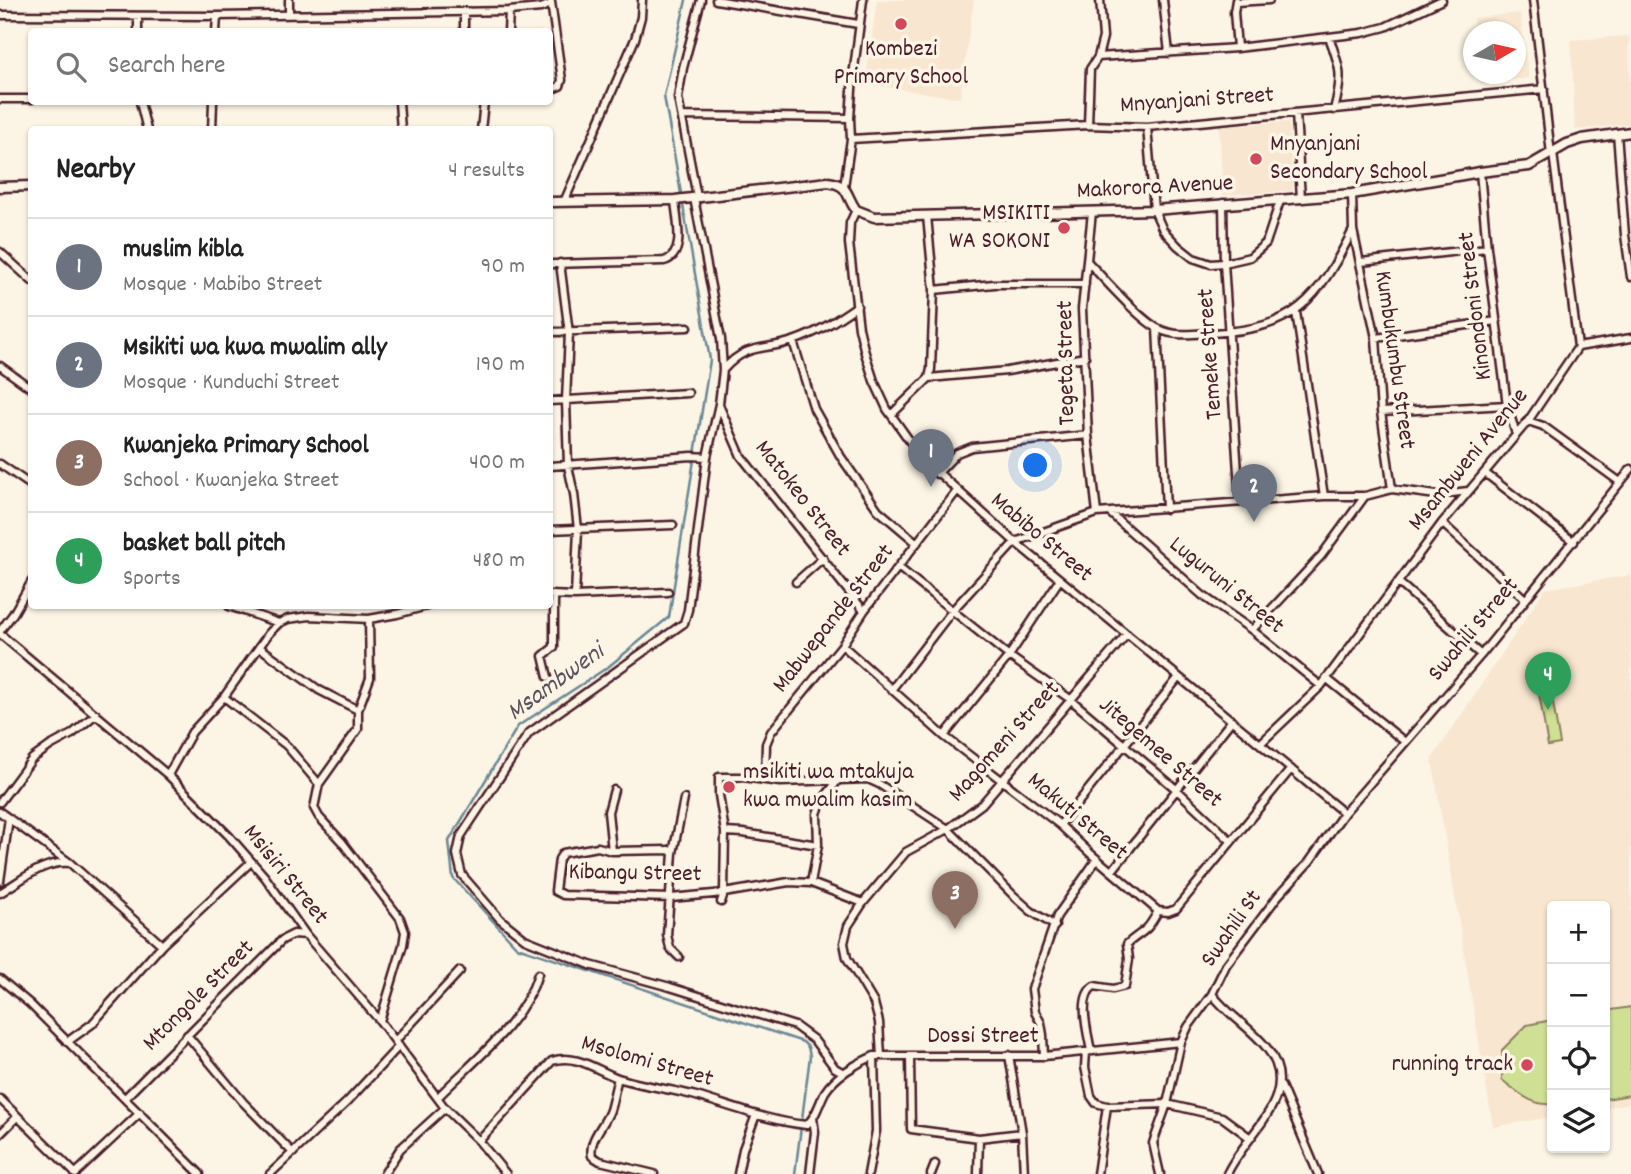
<!DOCTYPE html>
<meta charset="utf-8">
<style>
:root{--surface:#fff;--page:#f2f2f2;--text:#222;--muted:#767676;--line:#e0e0e0;--accent:#d1495b}
body{margin:0;font-family:Dekko,sans-serif;background:var(--page);color:var(--text)}
.controls{position:absolute;right:21px;bottom:21px;display:grid;overflow:hidden;border-radius:7px;box-shadow:0 2px 5px #0004}
.controls button{width:63px;height:63px;display:grid;place-items:center;padding:0;border:0;border-bottom:2px solid var(--line);background:var(--surface);color:var(--text);font:35px sans-serif}
.compass{position:absolute;left:1463px;top:21px;width:63px;height:63px;border-radius:50%;background:var(--surface);box-shadow:0 2px 5px #0004;rotate:81deg}
.you{position:absolute;left:1036px;top:466px;width:24px;height:24px;margin:-18px;border:5px solid #fff;border-radius:50%;background:#1a73e8;box-shadow:0 0 0 10px #1a73e833}
.badge{display:grid;place-items:center;width:46px;height:46px;border-radius:50%;background:var(--accent);color:#fff;font-size:23px;font-weight:700}
.pin{position:absolute;translate:-50% -58px;filter:drop-shadow(0 2px 4px #0008)}
.pin::after{content:'';position:absolute;top:37px;width:24px;height:21px;background:inherit;clip-path:polygon(0 0,100% 0,50% 100%)}
.list{margin:0;padding:0;list-style:none}
h2{display:flex;justify-content:space-between;align-items:center;height:91px;margin:0;padding:0 28px;font-size:30px}
h2 small{font-size:23px;font-weight:400;color:var(--muted)}
.list li{display:grid;grid-template-columns:46px 1fr auto;gap:21px;align-items:center;box-sizing:border-box;height:98px;padding:0 28px;border-top:2px solid var(--line)}
.list b{display:block;font-size:26px;white-space:nowrap}
.list p{margin:0;font-size:23px;white-space:nowrap;color:var(--muted)}
.list em{font-size:23px;font-style:normal;color:var(--muted)}
.icon{flex:none;width:38px;height:38px;fill:none;stroke:currentColor;stroke-width:2;stroke-linecap:round;stroke-linejoin:round}
.map{position:relative;flex:none;width:1631px;height:1174px;overflow:hidden}
.search{position:absolute;background:var(--surface);box-shadow:0 2px 5px #0004;left:28px;top:28px;width:525px;height:77px;display:flex;align-items:center;gap:18px;box-sizing:border-box;padding:0 24px;border-radius:7px;color:var(--muted);font-size:26px}
.panel{position:absolute;background:var(--surface);box-shadow:0 2px 5px #0004;left:28px;top:126px;width:525px;height:483px;border-radius:7px}
.map>svg:first-child{display:block}
</style>
<div class="map">
<svg width="1631" height="1174" viewBox="0 0 1631 1174">
<rect width="100%" height="100%" fill="#fcf5e5"/>
<filter id="ink" filterUnits="userSpaceOnUse"><feTurbulence type="fractalNoise" baseFrequency=".0143" numOctaves="2"/><feDisplacementMap in="SourceGraphic" scale="14" xChannelSelector="R" yChannelSelector="G"/><feConvolveMatrix kernelMatrix="1 2 1 2 8 2 1 2 1" color-interpolation-filters="sRGB"/></filter>
<g filter="url(#ink)">
<path fill="#f8e6d0" d="M877,0H974L960,98L865,84Z
M1520,13L1529,78L1481,84L1480,74H1516V32L1474,31L1473,18Z
M1629,36L1631,124L1575,130L1571,40Z
M1289,122L1293,191L1223,195L1219,126Z
M1631,575V1103L1605,1108V906H1552V1117L1493,1127L1432,759L1545,589Z"/>
<path fill="#cfe094" stroke="#8c8060" stroke-width="2" d="M1548,674L1560,744L1548,746L1536,676Z
M1631,1007V1095L1605,1099V1011Z
M1552,1020V1104C1531,1106 1518,1092 1502,1080V1050L1527,1025Z"/>
<g fill="none" stroke-linecap="round" stroke-linejoin="round">
<path stroke="#698795" stroke-width="2.5" d="M686,0L664,96L710,360L669,617L608,667L518,726L449,841L453,878L517,947L803,1042L808,1047L810,1056L795,1174"/>
<g stroke="#4a1f2b" stroke-width="11">
<path id="minor" d="M716,0L858,24
M1163,0L1169,53
M1236,0L1234,12L1237,48
M1533,0L1551,154
M1236,2L1269,0
M464,11V32
M289,13V0
M0,15L217,16L509,11L541,8L551,4
M138,16V32
M216,32L217,16
M508,32L509,11
M1329,37C1341,69 1343,76 1334,110
M1098,57L1237,48L1362,33L1385,27L1442,0
M550,90L560,86L562,80L551,2
M0,99H32
M140,102L147,130
M399,102L401,130
M1296,113L1301,199
M682,116L850,118
M1088,125L1090,69L1098,57L1103,37L1100,0
M1147,127L1154,210L1163,230L1178,246L1193,258L1211,264L1224,263L1250,257L1266,243L1280,201
M212,130L213,102
M481,130L484,102
M1617,133L1625,235L1631,277
M851,139L1088,125L1147,127L1544,89
M1480,172L1487,248L1507,405L1516,434
M844,187L851,139L850,118L853,76L863,0
M1352,194L1353,230L1376,338L1381,412L1392,489
M697,197L678,98L683,68L701,0
M694,198L721,339L723,370L719,404L707,457L688,610L684,623L529,733L461,836L457,854L462,875L500,919L525,939L590,965L670,987L795,1026L814,1040L835,1068L844,1073
M564,202L635,39L641,17L642,0
M1223,203L1224,263L1240,502
M856,210L850,223L849,243L859,328L865,353L874,381L887,409L921,457L1015,542L1344,813
M1092,212L1082,309L1088,435L1097,513
M0,252L32,281
M1088,262C1104,279 1140,320 1159,329C1175,337 1194,334 1212,333C1295,329 1317,301 1353,230
M1361,262L1487,248
M560,263L569,333L566,401L568,466L574,494L578,529L575,596
M550,264L664,261C687,255 676,218 675,200
M934,290L994,284H1085
M1296,312L1324,496
M1157,328L1166,509
M550,332L688,327
M1376,338L1496,321
M793,341L814,409L841,457L878,510L917,543
M1578,347L1631,338
M0,366L32,389
M723,370C748,342 763,351 793,341C817,333 837,320 857,306
M929,378L1007,371L1085,357
M550,401L688,393
M719,405L741,456L864,611
M1381,412L1507,405
M891,415L929,378L931,369L934,290L927,216
M1528,421L1543,426L1620,482
M0,464L32,486
M550,466L692,456L707,457
M1485,473L1574,542
M937,474L957,453L972,447L1088,435
M1110,513L1202,595L1252,630L1321,686
M1442,523L1525,599
M550,530L673,525
M898,567L1009,656L1070,699L1176,789L1230,840
M796,582L823,558
M1398,582L1481,655
M550,595L575,596L668,592
M229,606L279,623
M369,619L370,678L358,710V729L319,784L314,808L319,817L342,842L400,918L405,932L403,945L380,1021
M1252,630L1321,556L1365,496
M0,631L13,614L32,581
M0,634L168,775L229,836L265,877L306,935L380,1021L445,1108L479,1141L506,1174
M842,645L944,736L1060,825L1091,854L1158,911L1168,912L1176,909L1291,769
M259,647L319,690L358,710
M548,677L543,656L554,647V595
M1326,678L1405,742
M892,689L952,611L1015,542L1097,513L1324,496H1365L1392,489L1436,495L1468,491
M224,697L287,746L319,784
M944,736L1009,656L1060,579
M1260,744L1321,686L1442,523L1528,421L1578,347L1553,153
M168,775L192,732L224,697L269,633L279,623L288,619L309,616L369,619L397,614L427,606
M765,780L766,744L771,732L842,645L864,611L957,491
M0,802L32,759L50,746L72,734L96,714
M0,812L70,863L162,945
M1060,825L1179,677
M725,832L743,833L818,845
M612,851L608,812L614,790
M673,853L669,850L612,851L598,847L563,853L559,859L555,891L563,895L671,898L724,893L789,882L811,883L863,903
M1112,871L1232,720
M0,881L9,818
M811,883L818,845L817,814L821,802L839,779
M0,893C22,880 44,860 70,863
M721,902L724,893L725,832L719,795V777H743L780,782L868,779L879,784L948,829L1013,895L1031,911L1055,926
M679,957L670,948L667,935L673,853L684,799
M0,979L30,1004L200,1174
M187,1035L243,1102L293,1153
M395,1041L460,971
M67,1042L92,1024L162,945L251,862
M1091,1051C1088,1034 1077,997 1094,986L1113,989L1125,986L1129,959L1127,944C1144,929 1146,934 1158,911
M1086,1052L1085,1067L1091,1096L1096,1103L1107,1106L1167,1104L1222,1117L1249,1137
M1009,1055L1022,1133L1024,1174
M881,1056L879,1022L874,1003L847,958L844,943L848,926L863,903L906,852L948,829L982,804L1127,634
M1044,1056L1043,1035L1041,1023L1035,1012L1032,989L1057,916L1097,859
M910,1057L911,1129L979,1138L1022,1133
M618,1078C615,1088 613,1100 610,1110C605,1125 588,1139 592,1156L600,1161L654,1174
M1281,1086L1318,1174
M126,1097L282,940L294,934L306,935
M438,1097C473,1061 523,1024 538,974
M0,1099L76,1174
M0,1134L17,1117
M479,1141L552,1061C576,1053 596,1070 618,1078C643,1086 671,1089 696,1096C733,1107 768,1121 806,1125C816,1118 819,1103 825,1092C835,1076 857,1063 874,1056H1044L1181,1042
M75,1174L140,1113
M270,1174L347,1102L399,1046
M384,1174L400,1149L445,1108
M738,1174L743,1149L756,1115
M810,1174L815,1132L813,1118
M868,1174L876,1131L874,1056
M931,1174L935,1164
M978,1174L979,1138
M1097,1174L1107,1106
M1160,1174L1153,1143L1167,1104L1181,1042L1188,1027L1212,994
M1227,1174C1246,1132 1305,1095 1266,1047C1250,1027 1227,1014 1212,994L1226,965L1278,896L1310,861L1344,813L1481,655L1631,469"/>
</g>
<g stroke="#4a1f2b" stroke-width="13">
<path id="tertiary" d="M0,187L32,186
M550,202L675,200L828,182C850,185 845,195 856,210L874,217L1154,210L1352,194L1480,172L1529,166L1567,144L1582,139L1631,132"/>
</g>
<use href="#minor" stroke="#fcf5e5" stroke-width="6"/>
<use href="#tertiary" stroke="#fcf5e5" stroke-width="8"/>
</g>
</g>
<g fill="#d1495b" stroke="#fcf5e5" stroke-width="2.5">
<circle cx="901" cy="24" r="7"/>
<circle cx="1256" cy="159" r="7"/>
<circle cx="1064" cy="228" r="7"/>
<circle cx="729" cy="787" r="7"/>
<circle cx="1527" cy="1065" r="7"/>
</g>
<g text-anchor="middle" dominant-baseline="central" stroke-width="7" stroke-linejoin="round" paint-order="stroke">
<g font-size="24" fill="#4a1f2b" stroke="#fcf5e5" text-anchor="start">
<text x="901" y="50" text-anchor="middle">Kombezi<tspan x="901" dy="28">Primary School</tspan></text>
<text x="1270" y="145">Mnyanjani<tspan x="1270" dy="28">Secondary School</tspan></text>
<text x="1050" y="214" text-anchor="end">MSIKITI<tspan x="1050" dy="28">WA SOKONI</tspan></text>
<text x="743" y="773">msikiti wa mtakuja<tspan x="743" dy="28">kwa mwalim kasim</tspan></text>
<text x="1513" y="1065" text-anchor="end">running track</text>
</g>
<g font-size="24" fill="#4a1f2b" stroke="#fcf5e5">
<text transform="translate(1197 101) rotate(-4)">Mnyanjani Street</text>
<text transform="translate(1155 188) rotate(-3)">Makorora Avenue</text>
<text transform="translate(1476 306) rotate(-97)">Kinondoni Street</text>
<text transform="translate(1211 354) rotate(-94)">Temeke Street</text>
<text transform="translate(1394 360) rotate(82)">Kumbukumbu Street</text>
<text transform="translate(1067 363) rotate(-91)">Tegeta Street</text>
<text transform="translate(1469 460) rotate(-51)">Msambweni Avenue</text>
<text transform="translate(802 499) rotate(52)">Matokeo Street</text>
<text transform="translate(1041 538) rotate(40)">Mabibo Street</text>
<text transform="translate(1226 586) rotate(39)">Luguruni Street</text>
<text transform="translate(834 619) rotate(-52)">Mabwepande Street</text>
<text transform="translate(1474 630) rotate(-50)">Swahili Street</text>
<text transform="translate(1005 742) rotate(-48)">Magomeni Street</text>
<text transform="translate(1160 753) rotate(41)">Jitegemee Street</text>
<text transform="translate(1077 817) rotate(40)">Makuti Street</text>
<text transform="translate(635 874) rotate(1)">Kibangu Street</text>
<text transform="translate(285 875) rotate(51)">Msisiri Street</text>
<text transform="translate(1232 929) rotate(-55)">Swahili St</text>
<text transform="translate(199 996) rotate(-45)">Mtongole Street</text>
<text x="983" y="1037">Dossi Street</text>
<text transform="translate(647 1062) rotate(16)">Msolomi Street</text>
</g>
<g font-size="26" font-style="italic" fill="#5a5360" stroke="#fcf5e5">
<text transform="translate(556 683) rotate(-36)">Msambweni</text>
</g>
</g>
</svg>
<div class="controls">
<button>+</button>
<button>−</button>
<button><svg class="icon" aria-label="locate" viewBox="0 0 24 24"><circle cx="12" cy="12" r="6"/><path d="M12 2v4M12 18v4M2 12h4M18 12h4"/></svg></button>
<button><svg class="icon" aria-label="layers" viewBox="0 0 24 24"><path d="M12 4l9 5-9 5-9-5zM3 14l9 5 9-5"/></svg></button>
</div>
<svg class="compass" viewBox="-18 -18 36 36"><path d="M0-13l5 13h-10z" fill="#e53935"/><path d="M0 13l5-13h-10z" fill="#767676"/></svg>
<div class="you"></div>
<div class="pin badge" style="left:931px;top:487px;background:#6b7280">1</div>
<div class="pin badge" style="left:1254px;top:522px;background:#6b7280">2</div>
<div class="pin badge" style="left:955px;top:929px;background:#8d6e63">3</div>
<div class="pin badge" style="left:1548px;top:710px;background:#2e9e5b">4</div>
<div class="search"><svg class="icon" aria-label="search" viewBox="0 0 24 24"><circle cx="10" cy="10" r="6"/><path d="M15 15l6 6"/></svg>Search here</div>
<section class="panel">
<h2>Nearby<small>4 results</small></h2>
<ul class="list">
<li><span class="badge" style="background:#6b7280">1</span><div><b>muslim kibla</b><p>Mosque · Mabibo Street</p></div><em>90 m</em></li>
<li><span class="badge" style="background:#6b7280">2</span><div><b>Msikiti wa kwa mwalim ally</b><p>Mosque · Kunduchi Street</p></div><em>190 m</em></li>
<li><span class="badge" style="background:#8d6e63">3</span><div><b>Kwanjeka Primary School</b><p>School · Kwanjeka Street</p></div><em>400 m</em></li>
<li><span class="badge" style="background:#2e9e5b">4</span><div><b>basket ball pitch</b><p>Sports</p></div><em>480 m</em></li>
</ul>
</section>
</div>
